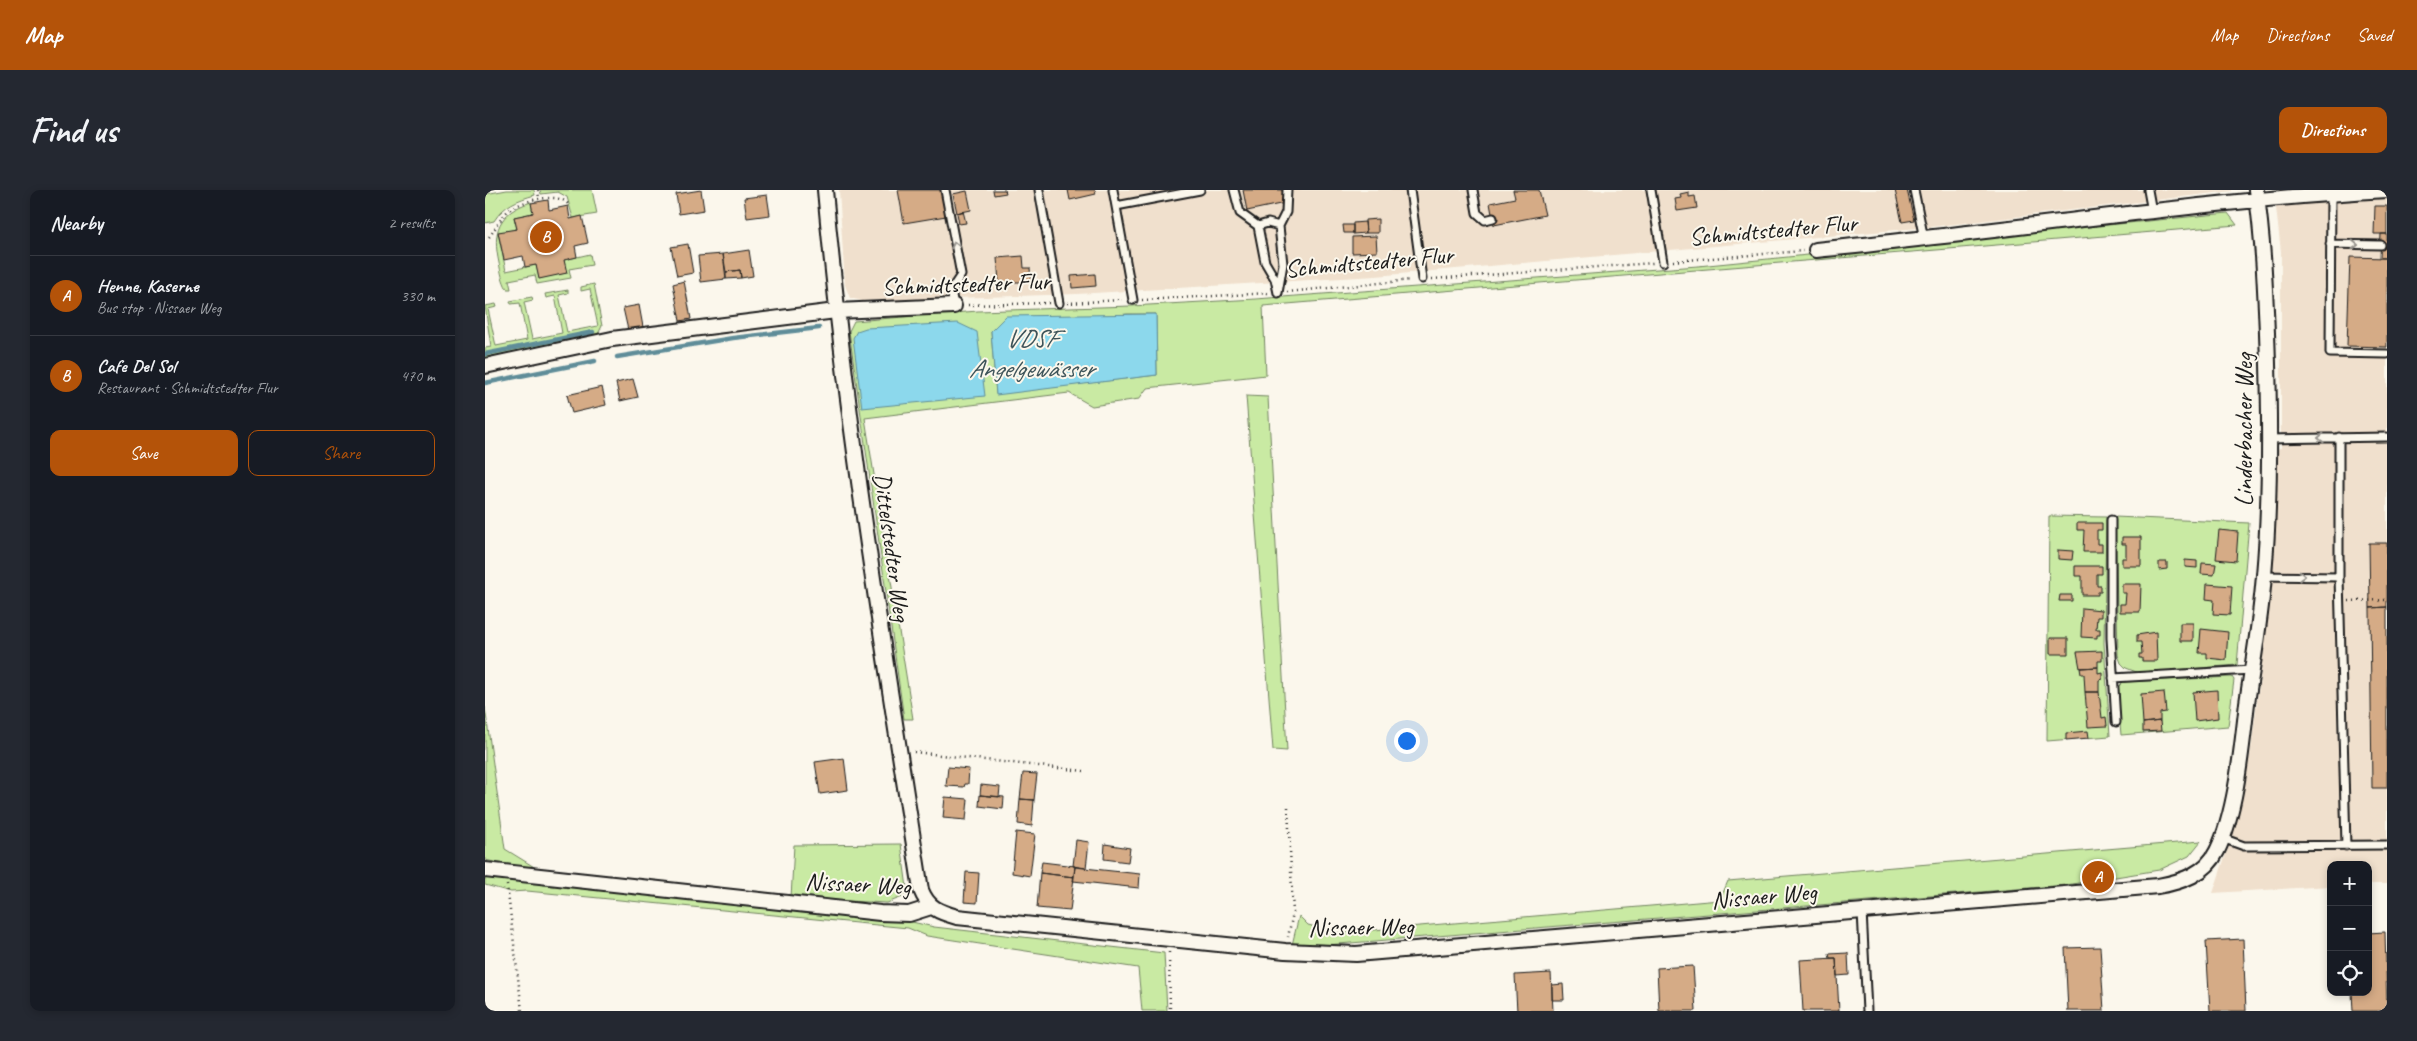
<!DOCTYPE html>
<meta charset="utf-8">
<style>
:root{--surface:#171b24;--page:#242831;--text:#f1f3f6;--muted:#9ea1a6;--line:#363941;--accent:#b45309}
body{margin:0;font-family:Caveat,sans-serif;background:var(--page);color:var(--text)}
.controls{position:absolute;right:15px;bottom:15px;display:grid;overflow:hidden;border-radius:10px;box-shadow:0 2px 8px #0003}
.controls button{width:45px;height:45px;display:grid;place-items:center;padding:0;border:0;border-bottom:1px solid var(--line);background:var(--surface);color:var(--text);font:25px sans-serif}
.you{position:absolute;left:921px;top:550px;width:18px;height:18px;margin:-12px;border:4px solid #fff;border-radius:50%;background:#1a73e8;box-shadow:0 0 0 8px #1a73e833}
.badge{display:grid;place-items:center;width:32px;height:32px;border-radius:50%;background:var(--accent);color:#fff;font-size:16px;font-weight:700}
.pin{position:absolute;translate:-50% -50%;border:2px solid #fff;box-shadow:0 1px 5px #0006}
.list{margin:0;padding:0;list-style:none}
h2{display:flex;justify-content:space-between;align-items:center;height:65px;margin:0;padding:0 20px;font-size:21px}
h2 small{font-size:16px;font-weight:400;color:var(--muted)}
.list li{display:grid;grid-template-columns:32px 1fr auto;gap:15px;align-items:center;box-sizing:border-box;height:80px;padding:0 20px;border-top:1px solid var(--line)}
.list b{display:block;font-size:19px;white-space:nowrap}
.list p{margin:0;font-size:16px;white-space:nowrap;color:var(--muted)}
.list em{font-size:16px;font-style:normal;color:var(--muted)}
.actions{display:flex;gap:10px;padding:15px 20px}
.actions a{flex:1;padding:11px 0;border:1px solid var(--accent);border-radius:10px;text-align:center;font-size:18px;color:var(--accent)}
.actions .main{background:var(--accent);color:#fff}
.icon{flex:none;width:28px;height:28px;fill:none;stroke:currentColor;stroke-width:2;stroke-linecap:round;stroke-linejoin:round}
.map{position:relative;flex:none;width:1902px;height:821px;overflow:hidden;border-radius:10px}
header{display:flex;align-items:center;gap:30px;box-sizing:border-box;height:70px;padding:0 25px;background:var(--accent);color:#fff}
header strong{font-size:24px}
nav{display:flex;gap:28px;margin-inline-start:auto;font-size:18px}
.intro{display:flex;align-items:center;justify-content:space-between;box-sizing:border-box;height:120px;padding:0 30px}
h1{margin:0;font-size:35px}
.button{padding:12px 22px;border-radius:10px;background:var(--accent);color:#fff;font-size:18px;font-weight:700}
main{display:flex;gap:30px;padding:0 30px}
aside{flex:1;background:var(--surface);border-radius:10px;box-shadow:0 2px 8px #0003}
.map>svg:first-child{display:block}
</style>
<header>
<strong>Map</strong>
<nav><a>Map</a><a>Directions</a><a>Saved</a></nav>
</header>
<div class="intro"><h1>Find us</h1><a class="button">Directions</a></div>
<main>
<aside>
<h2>Nearby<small>2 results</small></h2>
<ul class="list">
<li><span class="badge">A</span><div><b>Henne, Kaserne</b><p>Bus stop · Nissaer Weg</p></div><em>330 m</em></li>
<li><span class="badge">B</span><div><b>Cafe Del Sol</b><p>Restaurant · Schmidtstedter Flur</p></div><em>470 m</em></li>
</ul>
<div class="actions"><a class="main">Save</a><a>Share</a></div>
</aside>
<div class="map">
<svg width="1902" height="821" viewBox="0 0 1902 821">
<rect width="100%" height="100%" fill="#fbf7ec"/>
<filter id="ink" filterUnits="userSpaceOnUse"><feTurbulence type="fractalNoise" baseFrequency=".02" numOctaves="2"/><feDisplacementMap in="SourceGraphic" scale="10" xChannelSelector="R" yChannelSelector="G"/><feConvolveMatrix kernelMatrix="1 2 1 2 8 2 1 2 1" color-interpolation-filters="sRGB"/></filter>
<g filter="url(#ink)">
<path fill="#f0e0cd" d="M354,0H1747V1L1445,37L891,86L592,104L377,111L365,108L360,95Z
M1789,0H1902V694H1883V675H1846V696L1728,703L1752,631L1766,559L1782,432L1791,259L1796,258V62Z"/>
<path fill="#c9eaa3" stroke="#728360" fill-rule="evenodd" d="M22,0H49L50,5C32,10 19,15 9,31L0,33V4Z
M55,0H107L112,24L88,28L82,7L73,2L56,4Z
M46,12L48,23L29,27L32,39L13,43L21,81L51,75L54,88L81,83L79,70L105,64L107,75L84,79L86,88L52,94L50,85L24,90L26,99H22C17,90 16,82 14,73C7,41 13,23 46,12Z
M1743,23L1752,35L778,116L781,185L662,198L654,209L607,216L584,203L380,228L428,529H419L364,141L369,131L493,121L646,116L771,109L1213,76ZM642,124H671L672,185L511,204L506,141Z
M109,94L117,136L112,146L0,168V158L6,157L0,116L11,114L12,117L3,119L11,156L42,150L35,113L26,114L25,111L47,107L48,110L39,112L47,149L77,143L70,106L61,108L60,104L83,100V103L74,105L82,142L113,136L105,99L96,101V97Z
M761,206L783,207L802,561L788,560Z
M1564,326L1621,327L1619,453L1625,546L1562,551Z
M1630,327L1764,333L1752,475L1654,483L1641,478L1636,473L1633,465Z
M1747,487L1749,490L1743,536L1636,545L1632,498L1638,492Z
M0,517L20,659L59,683L0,670Z
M1716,651L1704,666L1674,680L1581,695L841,755H807L814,726L823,735L854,743L1235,710L1243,691Z
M416,654L423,705L402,713L306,708L309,655Z
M0,688L427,732L449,737L679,763L682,821H657L653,778L442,746L423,738L42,701L26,702L0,695Z"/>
<path fill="#8cd8ec" stroke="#5f8d99" d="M671,124L672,185L511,205L506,141L521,126Z
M473,133L492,142L500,206L377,218L368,148L372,141L381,138Z"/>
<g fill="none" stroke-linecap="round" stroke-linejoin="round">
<path stroke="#5f8d99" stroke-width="4.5" d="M0,164L108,142
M132,167L248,148L334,138
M0,193L110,171"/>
</g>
<path fill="#d5ab86" stroke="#1c1c1c" d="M216,0L219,20L194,24L191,4Z
M413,0H456L461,26L419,33Z
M508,0H520L521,3L509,5Z
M583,0H610L611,4L585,10Z
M758,0H797L800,13L762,21Z
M1028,0H1054L1060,25L1009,35L1005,13L1030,8Z
M1410,0H1422L1429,30L1417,32Z
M482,1L486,20L472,23L468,4Z
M1204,2V7L1210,6L1212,18L1192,21L1190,9L1196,8L1195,4Z
M282,5L285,25L262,28L259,8Z
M63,10L64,20L83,16L85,29L97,26L103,53L90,56L92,67L79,70L82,83L54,89L51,75L40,77L38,66L19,70L13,42L32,39L29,27L48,23L46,13Z
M1890,16H1902V44H1889Z
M478,21L481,33L474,34L472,23Z
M893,29V43H881L880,30Z
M880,32L881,43L868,44V33Z
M858,35H868V43H859Z
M1896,44H1902V68H1895Z
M891,46L892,62L867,63V47Z
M203,54L208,83L192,86L186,57Z
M264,60L268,86L256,88L255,80L241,82L238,64Z
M238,64L241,89L216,92L213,66Z
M538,66L539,78H545L546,92H514L512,68Z
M1865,67L1902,68V157L1862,156Z
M255,80L256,88L241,89V82Z
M610,84L611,96L587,98L586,86Z
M199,91L206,129L195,131L188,94Z
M154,115L158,137L143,140L138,118Z
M148,189L153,207L135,211L131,193Z
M117,197L121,215L87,223L82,205Z
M1592,333H1617V340H1612V354H1617V362H1598L1599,340H1592Z
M1734,340L1753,342L1751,371L1731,369Z
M1637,347H1656V376H1637V368H1641V354H1637Z
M1884,353H1902V417L1885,418Z
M1573,360L1588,361L1587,370L1573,369Z
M1700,370L1712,371V378L1700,377Z
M1674,372H1682V379L1674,380Z
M1717,373L1731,374L1729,385L1716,384Z
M1590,376H1617V384H1612V396H1616V402H1613V405H1597V386H1590Z
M1637,394H1656L1655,422H1635V414H1640L1641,403H1637Z
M1722,394L1747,396L1745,425L1728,424L1729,410L1721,409Z
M1575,405H1587V411H1574Z
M1902,417V598H1887L1885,418Z
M1597,418L1616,420V427H1612L1611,439H1615V445H1612V448L1596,447Z
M1695,433H1708V451H1695Z
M1716,439L1743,442L1741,470L1722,468V463H1714Z
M1671,442L1672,471H1657V468H1654V464H1657L1656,452H1652V445Z
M1565,448H1583V464H1565Z
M1617,461V471H1613V477L1595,478L1592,462Z
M1613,477V483L1617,482V489L1614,490V502H1600L1599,484H1596L1595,478Z
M1732,500L1733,528L1710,531L1708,502Z
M1600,502H1614L1617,528L1621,527L1622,536L1603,537Z
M1679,502L1681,522L1675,523V531L1658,533L1656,504Z
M1675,531L1676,541L1658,542V533Z
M1603,541L1604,548L1581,550V543Z
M359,568L363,600L335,604L330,572Z
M463,577L484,579L483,594H480L479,597L461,596Z
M538,583L552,584L549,610L535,609Z
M496,595L515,597L514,607L495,605Z
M495,605L519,607L518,619L494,616Z
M460,607L483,609L481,630L458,628Z
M535,609L549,610L547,636L533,634Z
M531,642L550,644L545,686L527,683Z
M591,650L604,652L601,678L588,676Z
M620,654L645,658L643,672L619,669Z
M557,672L590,676L589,687L555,683Z
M590,677L655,684L654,698L588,691Z
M481,682L494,683L492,713L479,712Z
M555,683L589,687L585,721L552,718Z
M1900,742L1902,821H1868L1867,802H1883V743Z
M1758,749L1761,821H1725L1721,751Z
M1615,757L1619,821H1583L1580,758Z
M1363,763L1364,785L1352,786L1351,768H1345L1344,764Z
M1351,768L1354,821H1318L1315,770Z
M1208,776L1211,821H1174L1172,778Z
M1066,783L1068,821H1032L1030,785Z
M1078,794L1079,810H1067V795Z"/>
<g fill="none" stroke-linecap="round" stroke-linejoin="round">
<g stroke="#1c1c1c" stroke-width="11">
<path id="service" d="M460,0L476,85L466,100L469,116
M554,0L574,113
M628,0L648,110
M749,0L755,23L773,36L780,72L790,89L793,103L798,74L794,36L801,22L802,0
M925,0L937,89
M988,0L992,23L1000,30L1008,28
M1166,0L1178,72
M1429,0L1439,49
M1663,0L1667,22
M1846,3L1845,163L1902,164
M631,16L715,0
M773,36L783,33L794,36
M1845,54L1896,55
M1854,247V387L1861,656
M1785,249L1902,247
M1626,330V448L1631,532
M1779,386L1854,387
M1628,488L1767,480
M1737,648L1759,656L1902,655
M1377,721L1382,821"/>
</g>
<g stroke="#1c1c1c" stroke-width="18">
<path id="minor" d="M340,0C361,235 400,467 436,700C443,718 454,722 472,727L800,761L871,764L1673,696C1696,692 1721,684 1732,661C1751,623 1757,556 1762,513C1768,471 1776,428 1779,385C1786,305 1785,224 1782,143C1780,95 1778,48 1771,0
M1331,60C1522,41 1711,11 1902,0
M0,176L127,149L351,121L469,116
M0,680L395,723L424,724L446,717"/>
</g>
<path stroke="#1c1c1c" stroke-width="2.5" stroke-dasharray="1 4" stroke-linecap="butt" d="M53,0L54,9
M0,1L5,0
M4,47C11,39 15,28 23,21C34,11 77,0 84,16
M1188,71L1318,61
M947,89L1168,73
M802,102L926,90
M657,110L784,103
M582,113L637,110
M483,115L564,113
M1864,411L1902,410
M429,562L599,581
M803,617L808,723L803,747
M22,695L37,821
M684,762L685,821"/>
<use href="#service" stroke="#fbf7ec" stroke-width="7"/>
<use href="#minor" stroke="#fbf7ec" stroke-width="14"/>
</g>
<defs><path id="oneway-chevron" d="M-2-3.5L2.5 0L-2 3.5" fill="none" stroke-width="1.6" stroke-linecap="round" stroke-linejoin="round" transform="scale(1.25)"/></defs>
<g stroke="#97948e">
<use href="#oneway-chevron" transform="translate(470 55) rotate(-101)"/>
<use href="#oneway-chevron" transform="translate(1870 55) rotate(1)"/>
<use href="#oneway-chevron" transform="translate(1836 248) rotate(179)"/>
<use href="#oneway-chevron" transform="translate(1817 386) rotate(1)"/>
</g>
</g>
<g text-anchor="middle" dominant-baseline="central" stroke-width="4" stroke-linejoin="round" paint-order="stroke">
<g font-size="25" fill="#1c1c1c" stroke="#fbf7ec">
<text transform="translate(1288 40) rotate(-5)">Schmidtstedter Flur</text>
<text transform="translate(884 72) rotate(-5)">Schmidtstedter Flur</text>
<text transform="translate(481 94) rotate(-2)">Schmidtstedter Flur</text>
<text transform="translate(1759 240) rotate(-90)">Linderbacher Weg</text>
<text transform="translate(407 357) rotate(82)">Dittelstedter Weg</text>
<text transform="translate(373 694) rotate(3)">Nissaer Weg</text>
<text transform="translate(1279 706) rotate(-5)">Nissaer Weg</text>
<text transform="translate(876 737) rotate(-1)">Nissaer Weg</text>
</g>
<g font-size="26" font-style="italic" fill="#3e545a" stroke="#fbf7ec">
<text x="546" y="148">VDSF<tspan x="546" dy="30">Angelgewässer</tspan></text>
</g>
</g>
</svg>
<div class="controls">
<button>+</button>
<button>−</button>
<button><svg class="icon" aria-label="locate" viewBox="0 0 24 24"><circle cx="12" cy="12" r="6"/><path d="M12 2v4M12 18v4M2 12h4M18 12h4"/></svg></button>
</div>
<div class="you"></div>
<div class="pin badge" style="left:1613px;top:687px">A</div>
<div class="pin badge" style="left:61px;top:47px">B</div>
</div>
</main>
